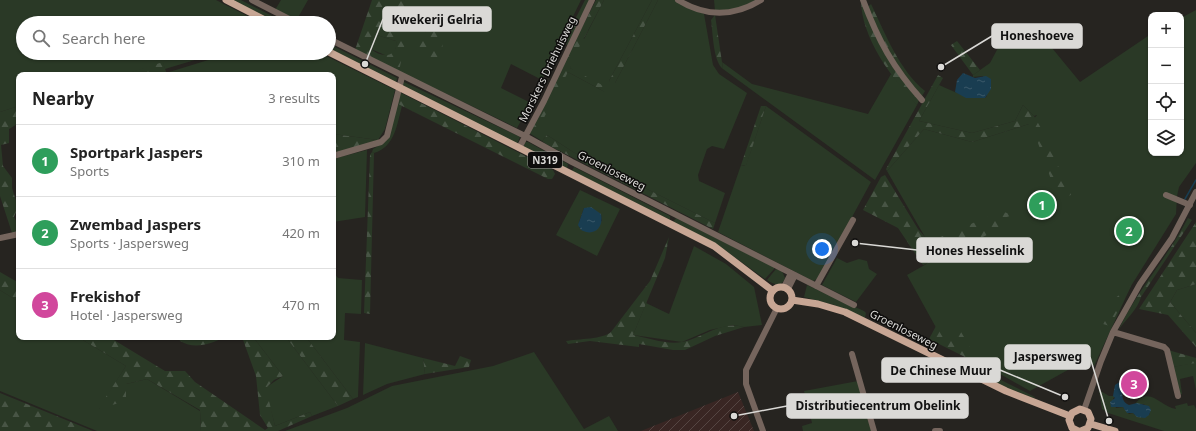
<!DOCTYPE html>
<meta charset="utf-8">
<style>
:root{--surface:#fff;--page:#f2f2f2;--text:#222;--muted:#767676;--line:#e0e0e0;--accent:#7c3aed}
body{margin:0;font-family:"Noto Sans",sans-serif;background:var(--page);color:var(--text)}
.controls{position:absolute;right:12px;top:12px;display:grid;overflow:hidden;border-radius:8px;box-shadow:0 1px 3px #0004}
.controls button{width:36px;height:36px;display:grid;place-items:center;padding:0;border:0;border-bottom:1px solid var(--line);background:var(--surface);color:var(--text);font:20px sans-serif}
.you{position:absolute;left:822px;top:249px;width:14px;height:14px;margin:-10px;border:3px solid #fff;border-radius:50%;background:#1a73e8;box-shadow:0 0 0 6px #1a73e833}
.badge{display:grid;place-items:center;width:26px;height:26px;border-radius:50%;background:var(--accent);color:#fff;font-size:13px;font-weight:700}
.pin{position:absolute;translate:-50% -50%;border:2px solid #fff;box-shadow:0 1px 4px #0006}
.list{margin:0;padding:0;list-style:none}
h2{display:flex;justify-content:space-between;align-items:center;height:52px;margin:0;padding:0 16px;font-size:17px}
h2 small{font-size:13px;font-weight:400;color:var(--muted)}
.list li{display:grid;grid-template-columns:26px 1fr auto;gap:12px;align-items:center;box-sizing:border-box;height:72px;padding:0 16px;border-top:1px solid var(--line)}
.list b{display:block;font-size:15px;white-space:nowrap}
.list p{margin:0;font-size:13px;white-space:nowrap;color:var(--muted)}
.list em{font-size:13px;font-style:normal;color:var(--muted)}
.icon{flex:none;width:22px;height:22px;fill:none;stroke:currentColor;stroke-width:2;stroke-linecap:round;stroke-linejoin:round}
.map{position:relative;flex:none;width:1196px;height:431px;overflow:hidden}
.search{position:absolute;background:var(--surface);box-shadow:0 1px 3px #0004;left:16px;top:16px;width:320px;height:44px;display:flex;align-items:center;gap:10px;box-sizing:border-box;padding:0 14px;border-radius:22px;color:var(--muted);font-size:15px}
.panel{position:absolute;background:var(--surface);box-shadow:0 1px 3px #0004;left:16px;top:72px;width:320px;height:268px;border-radius:8px}
.map>svg:first-child{display:block}
</style>
<div class="map">
<svg width="1196" height="431" viewBox="0 0 1196 431">
<defs>
<pattern id="industrial-furrows" width="10" height="10" patternUnits="userSpaceOnUse"><rect width="10" height="10" fill="#392623"/><path d="M-1 1l2-2M0 10L10 0M9 11l2-2" fill="none" stroke="#554542"/></pattern>
<pattern id="forest-firs" width="22" height="20" patternUnits="userSpaceOnUse"><rect width="22" height="20" fill="#2a3926"/><path d="M5 1l3.5 6h-7zM16 11l3.5 6h-7z" fill="#485545"/></pattern>
<pattern id="water-ripples" width="26" height="14" patternUnits="userSpaceOnUse"><rect width="26" height="14" fill="#193d51"/><path d="M2 4q2-2 4 0t4 0M15 11q2-2 4 0t4 0" fill="none" stroke="#3a5869"/></pattern>
</defs>
<rect width="100%" height="100%" fill="#262420"/>
<path fill="url(#industrial-furrows)" d="M738,392L754,431H641Z"/>
<path fill="#2a3926" fill-rule="evenodd" d="M0,0H216L261,23H23V53H218L165,69L163,63L122,75H19V106L0,112Z
M229,0H241L286,23H275Z
M281,0H308L296,21L275,10Z
M404,0H581L542,80L511,64L501,88L531,103L517,128L399,71L408,12ZM425,8L434,9L446,14L425,33V27L416,21Z
M604,0H652L609,81L615,83L658,0H675L704,14L713,65L719,74L747,93L724,149L712,146L707,149L698,175L699,181L725,193L715,223L573,152L547,135L542,141L529,133L568,72L605,92L570,68L576,39L577,37L584,39Z
M714,0H757L734,10L715,11Z
M1196,10V163L1179,187L1177,196L1176,214L1131,286L1094,366L1084,361L1030,391L944,342L907,275L937,258L887,171L924,129L972,142L1029,124L1037,115L1034,116L1023,105L1015,121L972,133L919,121L939,85C955,92 967,99 985,98L987,96L983,76L973,77V75L990,63L1007,31L1018,39L1052,48L1080,82L1151,34V153H1181V18Z
M377,35L396,41C397,48 395,55 387,56L371,49Z
M329,44L397,78L396,84L329,50Z
M231,53H320L395,90L385,129L378,140L333,134V75H167L166,73Z
M722,62L752,84L868,114L891,74L917,105L875,180L723,69Z
M402,81L520,137L517,144L400,86Z
M396,103L402,106C397,124 395,147 374,153L372,152L373,149L383,143Z
M766,106L871,182L819,278L813,281L718,232L741,165L745,166L746,165Z
M525,142H528L568,164L567,169L523,147Z
M367,150L365,217L333,222V159Z
M574,167L670,216V220L572,171Z
M580,190L620,209L597,256L556,235ZM584,208L601,214L602,221L579,228V222Z
M676,218L774,267V269L765,279L726,251L673,222Z
M694,246L726,264L754,287L762,325L744,327L733,325L710,330L682,342L633,335L646,303L669,314Z
M837,258L847,263L859,259L867,261L869,269L877,274L856,302L822,285Z
M776,269L782,271L785,278C782,287 774,285 767,280Z
M333,272L338,278L362,280L361,314L345,313L344,340L360,342L358,397L353,399L306,337H333Z
M1196,284V333L1170,302L1177,290Z
M807,285L864,311L866,313L865,318L834,305L804,297Z
M0,290L19,302V337H78L126,366L99,409L126,384L147,379L200,411L201,431H97L0,391Z
M253,337H286L338,406L312,416L310,412L275,426L265,388L283,376Z
M365,343L423,358L425,374L387,384L363,395Z
M534,352L584,429L609,416L618,431H285L347,408L392,386L493,366Z
M1193,363H1196V390L1193,376L1180,379L1182,394L1179,395L1172,367Z
M969,364L1035,397L1034,398L998,385L965,368Z
M858,381L872,431H803L802,426L812,423L804,391Z
M1099,390L1109,396H1115L1113,399L1116,408L1123,407L1129,414L1133,413L1135,415H1149L1150,413L1144,404H1135C1150,385 1160,407 1176,409L1175,406L1187,403L1188,406L1194,405L1196,409V431H1164L1108,413L1102,409Z"/>
<path fill="url(#forest-firs)" fill-rule="evenodd" d="M372,0H404C415,16 402,53 399,72L355,50ZM377,35L396,41C398,58 381,58 371,49Z
M585,0H590L567,46L565,39Z
M596,0H604L583,40L577,37Z
M652,0H658L615,83H611L609,81Z
M861,0L892,66L919,100L917,105C892,79 861,37 861,0Z
M871,4C885,33 899,70 925,91L922,96C897,70 882,40 868,7Z
M425,8L434,9L447,15L441,56L435,60L424,57C413,46 423,41 426,30L423,25L415,23Z
M715,15L723,69C713,61 713,33 711,20Z
M576,39L581,43L570,68L606,87L605,92L568,72L538,129L533,126Z
M957,41L980,70L973,75L951,45Z
M163,62L167,75H122Z
M938,75L943,78L919,121L972,133L1015,121L1023,105L1034,116L1057,156L1054,157L1065,181L1067,192H1070L1071,195L1001,219L1003,227L934,261L923,265L898,228L863,210L881,177L885,175L918,229L925,237L931,241L1001,211L1007,213L1057,196L1038,143L1029,124L972,142L924,129L887,171L886,169Z
M399,92L553,170L555,174L552,179H548L396,103Z
M19,106V123L9,129V143L1,145L3,166L12,178V188L18,207L14,217L19,226V232L12,233L0,196V112Z
M761,106H766L746,166L741,165Z
M333,134L378,140L333,154Z
M547,135L573,152L715,223L713,229L546,144L542,141Z
M372,152L374,153L370,314L364,313L370,155Z
M1188,218L1192,220L1141,297C1137,310 1127,318 1119,329C1138,289 1168,257 1188,218Z
M1196,222V284L1177,290L1170,302L1196,333V347L1168,315L1139,309Z
M669,237L665,258L633,335C648,338 668,345 682,342C703,338 721,320 744,327L715,336L685,350H673L639,344V347L590,341L568,344L566,341C578,339 604,339 611,332L650,281Z
M0,272L19,283V302L0,290Z
M1131,286L1110,326L1103,324L1114,299Z
M936,326L945,341L961,332L976,357L975,362L929,339Z
M78,337H109L165,371H185L195,382L265,430L268,428L260,415L256,376L242,337H253L283,376L274,380L266,388L275,426L310,412L312,416L278,431H201L200,410L147,379L126,384V401L98,409L126,366Z
M225,337C210,344 195,350 180,341L179,338Z
M286,337H306L353,399L338,406Z
M1168,350L1196,358V363L1172,367Z
M460,356L471,360L469,367L425,374L423,358L455,366Z
M0,393L93,431H0Z"/>
<path fill="url(#water-ripples)" d="M963,73L975,78L986,76L991,79V89L985,98H966L955,92L957,80Z
M591,207L601,214C604,228 594,237 581,230L578,225L584,208Z
M1121,381C1125,390 1118,400 1129,405L1137,403L1149,406L1151,410L1149,415L1145,418L1137,417L1133,413H1127L1123,407H1111L1110,402L1115,398L1113,396L1115,385Z"/>
<g fill="none" stroke-linecap="round" stroke-linejoin="round">
<path stroke="#193d51" stroke-width="1.5" d="M1185,199L1196,180"/>
<path stroke="#75655d" stroke-width="6" d="M252,0L297,23
M678,0C705,17 734,17 761,0
M863,0C878,40 893,68 922,100
M329,39L525,136L572,162L854,305
M519,148L544,101L592,0
M333,156L381,142L387,136L402,77
M1166,195L1190,205
M0,238L19,234
M816,286L853,220
M784,287L791,273
M788,289L795,275
M1113,332L1164,347L1167,350L1178,396
M852,354L874,431
M1084,410L1101,361L1113,332L1140,284L1172,238L1196,192
M763,431L746,384V370L777,308
M935,431H940"/>
<path stroke="#c7a694" stroke-width="7" d="M226,0L271,23
M329,52L714,246L773,291
M770 298a11 11 0 1 1 22 0a11 11 0 1 1-22 0Z
M792,300L818,304L845,312L1006,391L1070,416
M1091,424L1115,431
M1078,431L1072,428L1069,420L1072,413L1080,409L1088,412L1091,419L1088,428L1081,431"/>
</g>
<g text-anchor="middle" dominant-baseline="central" stroke-width="3" stroke-linejoin="round" paint-order="stroke">
<rect fill="#0e0d0c" stroke="#9d9c99" stroke-width="1" x="528" y="152" width="34" height="16" rx="3"/>
<g font-size="10" font-weight="bold" fill="#dad9d6">
<text x="545" y="160">N319</text>
</g>
<g font-size="11" fill="#dad9d6" stroke="#0e0d0c">
<text transform="translate(547 69) rotate(-64)">Morskers Driehuisweg</text>
<text transform="translate(612 170) rotate(27)">Groenloseweg</text>
<text transform="translate(904 329) rotate(27)">Groenloseweg</text>
</g>
</g>
<path fill="none" stroke="#dad9d6" stroke-width="1.5" d="M365 64L383 19M941 67L992 36M855 243L917 250M1109 421L1090 357M1065 397L1000 370M734 416L787 406"/>
<g fill="#dad9d6" stroke="#0e0d0c" stroke-width="1.5">
<circle cx="365" cy="64" r="4"/>
<circle cx="941" cy="67" r="4"/>
<circle cx="855" cy="243" r="4"/>
<circle cx="1109" cy="421" r="4"/>
<circle cx="1065" cy="397" r="4"/>
<circle cx="734" cy="416" r="4"/>
</g>
<g fill="#dad9d6" stroke="#dad9d6" stroke-width="1.5">
<rect x="383" y="7" width="108" height="24" rx="4"/>
<rect x="992" y="24" width="90" height="24" rx="4"/>
<rect x="917" y="238" width="115" height="24" rx="4"/>
<rect x="1005" y="345" width="85" height="24" rx="4"/>
<rect x="882" y="358" width="118" height="24" rx="4"/>
<rect x="787" y="394" width="181" height="24" rx="4"/>
</g>
<g font-size="12" text-anchor="middle" font-weight="bold" fill="#111">
<text x="437" y="24">Kwekerij Gelria</text>
<text x="1037" y="40">Honeshoeve</text>
<text x="975" y="255">Hones Hesselink</text>
<text x="1048" y="361">Jaspersweg</text>
<text x="941" y="375">De Chinese Muur</text>
<text x="878" y="410">Distributiecentrum Obelink</text>
</g>
</svg>
<div class="controls">
<button>+</button>
<button>−</button>
<button><svg class="icon" aria-label="locate" viewBox="0 0 24 24"><circle cx="12" cy="12" r="6"/><path d="M12 2v4M12 18v4M2 12h4M18 12h4"/></svg></button>
<button><svg class="icon" aria-label="layers" viewBox="0 0 24 24"><path d="M12 4l9 5-9 5-9-5zM3 14l9 5 9-5"/></svg></button>
</div>
<div class="you"></div>
<div class="pin badge" style="left:1042px;top:205px;background:#2e9e5b">1</div>
<div class="pin badge" style="left:1129px;top:231px;background:#2e9e5b">2</div>
<div class="pin badge" style="left:1134px;top:384px;background:#d1479c">3</div>
<div class="search"><svg class="icon" aria-label="search" viewBox="0 0 24 24"><circle cx="10" cy="10" r="6"/><path d="M15 15l6 6"/></svg>Search here</div>
<section class="panel">
<h2>Nearby<small>3 results</small></h2>
<ul class="list">
<li><span class="badge" style="background:#2e9e5b">1</span><div><b>Sportpark Jaspers</b><p>Sports</p></div><em>310 m</em></li>
<li><span class="badge" style="background:#2e9e5b">2</span><div><b>Zwembad Jaspers</b><p>Sports · Jaspersweg</p></div><em>420 m</em></li>
<li><span class="badge" style="background:#d1479c">3</span><div><b>Frekishof</b><p>Hotel · Jaspersweg</p></div><em>470 m</em></li>
</ul>
</section>
</div>
